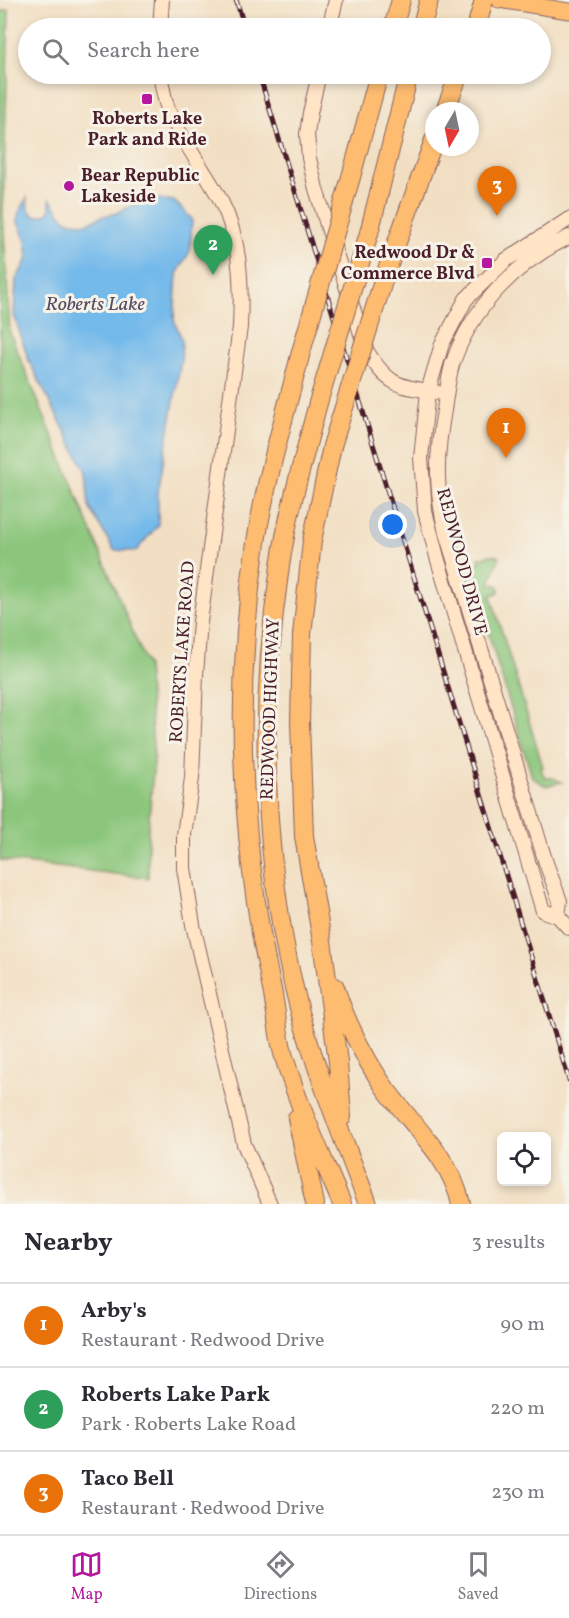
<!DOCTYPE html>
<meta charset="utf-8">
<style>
:root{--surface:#fff;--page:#f7f7f7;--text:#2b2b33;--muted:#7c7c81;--line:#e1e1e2;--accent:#b5179e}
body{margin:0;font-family:Vollkorn,serif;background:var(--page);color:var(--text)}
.controls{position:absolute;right:18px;bottom:18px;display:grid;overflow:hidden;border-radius:9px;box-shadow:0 3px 9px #0003}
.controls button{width:54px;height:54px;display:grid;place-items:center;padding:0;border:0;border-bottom:2px solid var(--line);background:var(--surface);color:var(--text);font:30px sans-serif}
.compass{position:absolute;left:425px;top:102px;width:54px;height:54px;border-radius:50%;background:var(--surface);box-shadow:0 3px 9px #0003;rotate:189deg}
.you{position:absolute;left:393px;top:525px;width:21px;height:21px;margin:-15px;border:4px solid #fff;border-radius:50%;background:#1a73e8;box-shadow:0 0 0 9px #1a73e833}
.badge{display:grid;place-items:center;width:39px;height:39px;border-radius:50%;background:var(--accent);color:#fff;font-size:20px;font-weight:700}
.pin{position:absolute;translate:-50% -50px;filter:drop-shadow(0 2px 3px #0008)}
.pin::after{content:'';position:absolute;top:32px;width:21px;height:18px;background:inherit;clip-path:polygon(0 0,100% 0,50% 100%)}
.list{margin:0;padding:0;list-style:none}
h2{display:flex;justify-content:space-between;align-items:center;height:78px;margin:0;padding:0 24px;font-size:26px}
h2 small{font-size:20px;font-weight:400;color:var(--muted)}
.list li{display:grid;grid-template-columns:39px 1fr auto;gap:18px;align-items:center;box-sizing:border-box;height:84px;padding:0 24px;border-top:2px solid var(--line)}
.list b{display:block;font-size:22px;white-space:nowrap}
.list p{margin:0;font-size:20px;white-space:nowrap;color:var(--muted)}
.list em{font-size:20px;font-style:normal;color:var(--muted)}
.icon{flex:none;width:33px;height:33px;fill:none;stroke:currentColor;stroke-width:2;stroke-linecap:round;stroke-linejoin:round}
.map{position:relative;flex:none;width:569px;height:1204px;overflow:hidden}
.search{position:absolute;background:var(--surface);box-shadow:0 3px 9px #0003;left:18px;right:18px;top:18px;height:66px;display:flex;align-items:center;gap:15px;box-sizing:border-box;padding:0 21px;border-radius:33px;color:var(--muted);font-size:22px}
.sheet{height:330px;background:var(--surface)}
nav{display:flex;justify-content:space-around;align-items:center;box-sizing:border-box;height:84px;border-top:2px solid var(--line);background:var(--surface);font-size:16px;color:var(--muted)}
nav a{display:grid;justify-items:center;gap:3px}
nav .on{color:var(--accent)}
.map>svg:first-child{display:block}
</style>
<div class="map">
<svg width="569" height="1204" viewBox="0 0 569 1204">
<rect width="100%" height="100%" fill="#f7f3e8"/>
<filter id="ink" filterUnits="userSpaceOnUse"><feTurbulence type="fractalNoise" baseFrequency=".0167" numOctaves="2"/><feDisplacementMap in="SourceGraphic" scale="12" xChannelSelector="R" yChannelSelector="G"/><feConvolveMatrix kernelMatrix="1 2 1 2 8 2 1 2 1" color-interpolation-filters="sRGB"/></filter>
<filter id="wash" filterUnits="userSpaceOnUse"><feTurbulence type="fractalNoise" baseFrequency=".008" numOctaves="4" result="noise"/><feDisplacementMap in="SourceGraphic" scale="24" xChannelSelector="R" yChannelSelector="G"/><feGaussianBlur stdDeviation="1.35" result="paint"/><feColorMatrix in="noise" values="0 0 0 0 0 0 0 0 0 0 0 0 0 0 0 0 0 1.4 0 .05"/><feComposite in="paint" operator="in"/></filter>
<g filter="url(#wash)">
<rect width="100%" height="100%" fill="#f2dfc3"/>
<path fill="#8bc67b" stroke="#6a7253" stroke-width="1.5" d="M9,9L3,214L10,333L147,666L154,759L148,831V878L0,860V12Z
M491,555L500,556L490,583L499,586V592L491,596L543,767L541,769L545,778H553L562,782L546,786L532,777L470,573L475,565L480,562L479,558Z"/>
<path fill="#73b9ea" stroke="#5e6c8a" stroke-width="1.5" d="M27,198L28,209L34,216L45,215L50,210V199L63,217L71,222L87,223L103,216L117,213L148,198L174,201L192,219L190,251L177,274L174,320L182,340L181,361L158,492V525L136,551L114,550L89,507L86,472L29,361L14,315L16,280L28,258L26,241L18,222V215Z"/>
</g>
<g filter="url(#ink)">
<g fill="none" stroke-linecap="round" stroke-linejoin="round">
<g stroke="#856260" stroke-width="16">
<path id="secondary" d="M160,28L162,0
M329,28L336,0
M160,74C162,85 164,98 168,109C182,142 205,170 221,201C241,240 242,285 240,327L200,622L196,675L192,778L184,835V868L193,925L244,1144L270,1204
M319,74L310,113L307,134L309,158L316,189L366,350C388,385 396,386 436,392
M569,219L506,260L466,299L442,344L428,391L421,458L425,511L437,557L543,911L558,916L569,928
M558,916L560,901L546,863L446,533C435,487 436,456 444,410C446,396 448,380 452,365C471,308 515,263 569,237"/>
</g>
<g stroke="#856260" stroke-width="17">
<path id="primary" d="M499,0L569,11"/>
</g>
<g stroke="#856260" stroke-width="20">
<path id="highway" d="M393,28L401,0
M421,28L429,0
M476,28L484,0
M445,111L459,74
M351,177L379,74
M369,233L409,74
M384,278L434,140
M301,352C285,415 266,478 256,542C234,689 240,840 271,985C277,1009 277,1037 285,1060C300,1110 322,1156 342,1204
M318,403C304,457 288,511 280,566C258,714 262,867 300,1012C318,1077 344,1141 368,1204
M332,446L312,541L302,635L300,722L304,836L322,941L338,1062L342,1117
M335,987C344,1018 363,1055 381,1082C408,1123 450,1154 461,1204
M297,1118L315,1204"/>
</g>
<use href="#secondary" stroke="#ffe4c6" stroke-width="14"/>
<use href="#primary" stroke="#febc70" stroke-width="15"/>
<use href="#highway" stroke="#febc70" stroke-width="18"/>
<g stroke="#4a1f2b" stroke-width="5">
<path id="rail" d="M236,0L245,28
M259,74L569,1080"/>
</g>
<use href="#rail" stroke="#f7f3e8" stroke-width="3" stroke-dasharray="9" stroke-linecap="butt"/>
<g stroke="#856260" stroke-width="20" stroke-linecap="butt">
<path id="highway-bridge" d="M301,352L351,177
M318,403L369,233
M332,446L384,278"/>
</g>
<use href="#highway-bridge" stroke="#febc70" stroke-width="18"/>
</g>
</g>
<g fill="#b5179e" stroke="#f7f3e8" stroke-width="2">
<rect x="141" y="93" width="12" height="12" rx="3"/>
<circle cx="69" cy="186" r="6"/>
<rect x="481" y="257" width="12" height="12" rx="3"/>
</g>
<g text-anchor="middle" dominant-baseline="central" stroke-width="6" stroke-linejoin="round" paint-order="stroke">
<g font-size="18" font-weight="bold" fill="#4a1f2b" stroke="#f7f3e8">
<text x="147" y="119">Roberts Lake<tspan x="147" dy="21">Park and Ride</tspan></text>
<text x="81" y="176" text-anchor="start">Bear Republic<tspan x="81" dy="21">Lakeside</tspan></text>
<text x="475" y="253" text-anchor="end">Redwood Dr &amp;<tspan x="475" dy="21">Commerce Blvd</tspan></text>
</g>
<g font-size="18" fill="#4a1f2b" stroke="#f7f3e8">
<text transform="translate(461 562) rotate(75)">REDWOOD DRIVE</text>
<text transform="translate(183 652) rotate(-86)">ROBERTS LAKE ROAD</text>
<text transform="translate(271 709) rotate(-88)">REDWOOD HIGHWAY</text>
</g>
<g font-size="20" font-style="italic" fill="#564d64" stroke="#f7f3e8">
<text x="95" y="305">Roberts Lake</text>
</g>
</g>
</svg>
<div class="controls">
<button><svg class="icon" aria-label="locate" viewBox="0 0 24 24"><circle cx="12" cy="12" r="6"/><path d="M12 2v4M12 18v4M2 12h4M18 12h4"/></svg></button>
</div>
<svg class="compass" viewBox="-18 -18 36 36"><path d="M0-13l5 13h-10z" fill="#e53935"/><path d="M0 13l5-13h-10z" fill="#7c7c81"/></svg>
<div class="you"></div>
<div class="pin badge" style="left:506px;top:458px;background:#e8710a">1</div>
<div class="pin badge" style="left:213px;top:275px;background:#2e9e5b">2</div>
<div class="pin badge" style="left:497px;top:216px;background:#e8710a">3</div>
<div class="search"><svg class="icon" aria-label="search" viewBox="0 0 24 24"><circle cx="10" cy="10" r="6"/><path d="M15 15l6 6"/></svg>Search here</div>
</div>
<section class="sheet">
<h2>Nearby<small>3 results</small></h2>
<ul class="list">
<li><span class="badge" style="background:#e8710a">1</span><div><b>Arby's</b><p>Restaurant · Redwood Drive</p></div><em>90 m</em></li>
<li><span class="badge" style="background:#2e9e5b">2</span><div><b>Roberts Lake Park</b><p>Park · Roberts Lake Road</p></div><em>220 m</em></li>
<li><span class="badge" style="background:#e8710a">3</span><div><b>Taco Bell</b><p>Restaurant · Redwood Drive</p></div><em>230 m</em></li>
</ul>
</section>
<nav>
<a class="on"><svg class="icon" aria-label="map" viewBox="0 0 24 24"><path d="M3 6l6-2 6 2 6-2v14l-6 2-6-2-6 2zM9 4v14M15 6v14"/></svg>Map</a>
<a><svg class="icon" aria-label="directions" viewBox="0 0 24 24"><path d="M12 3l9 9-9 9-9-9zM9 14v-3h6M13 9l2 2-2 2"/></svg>Directions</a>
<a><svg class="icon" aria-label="saved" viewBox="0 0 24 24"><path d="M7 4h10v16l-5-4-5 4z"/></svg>Saved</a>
</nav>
